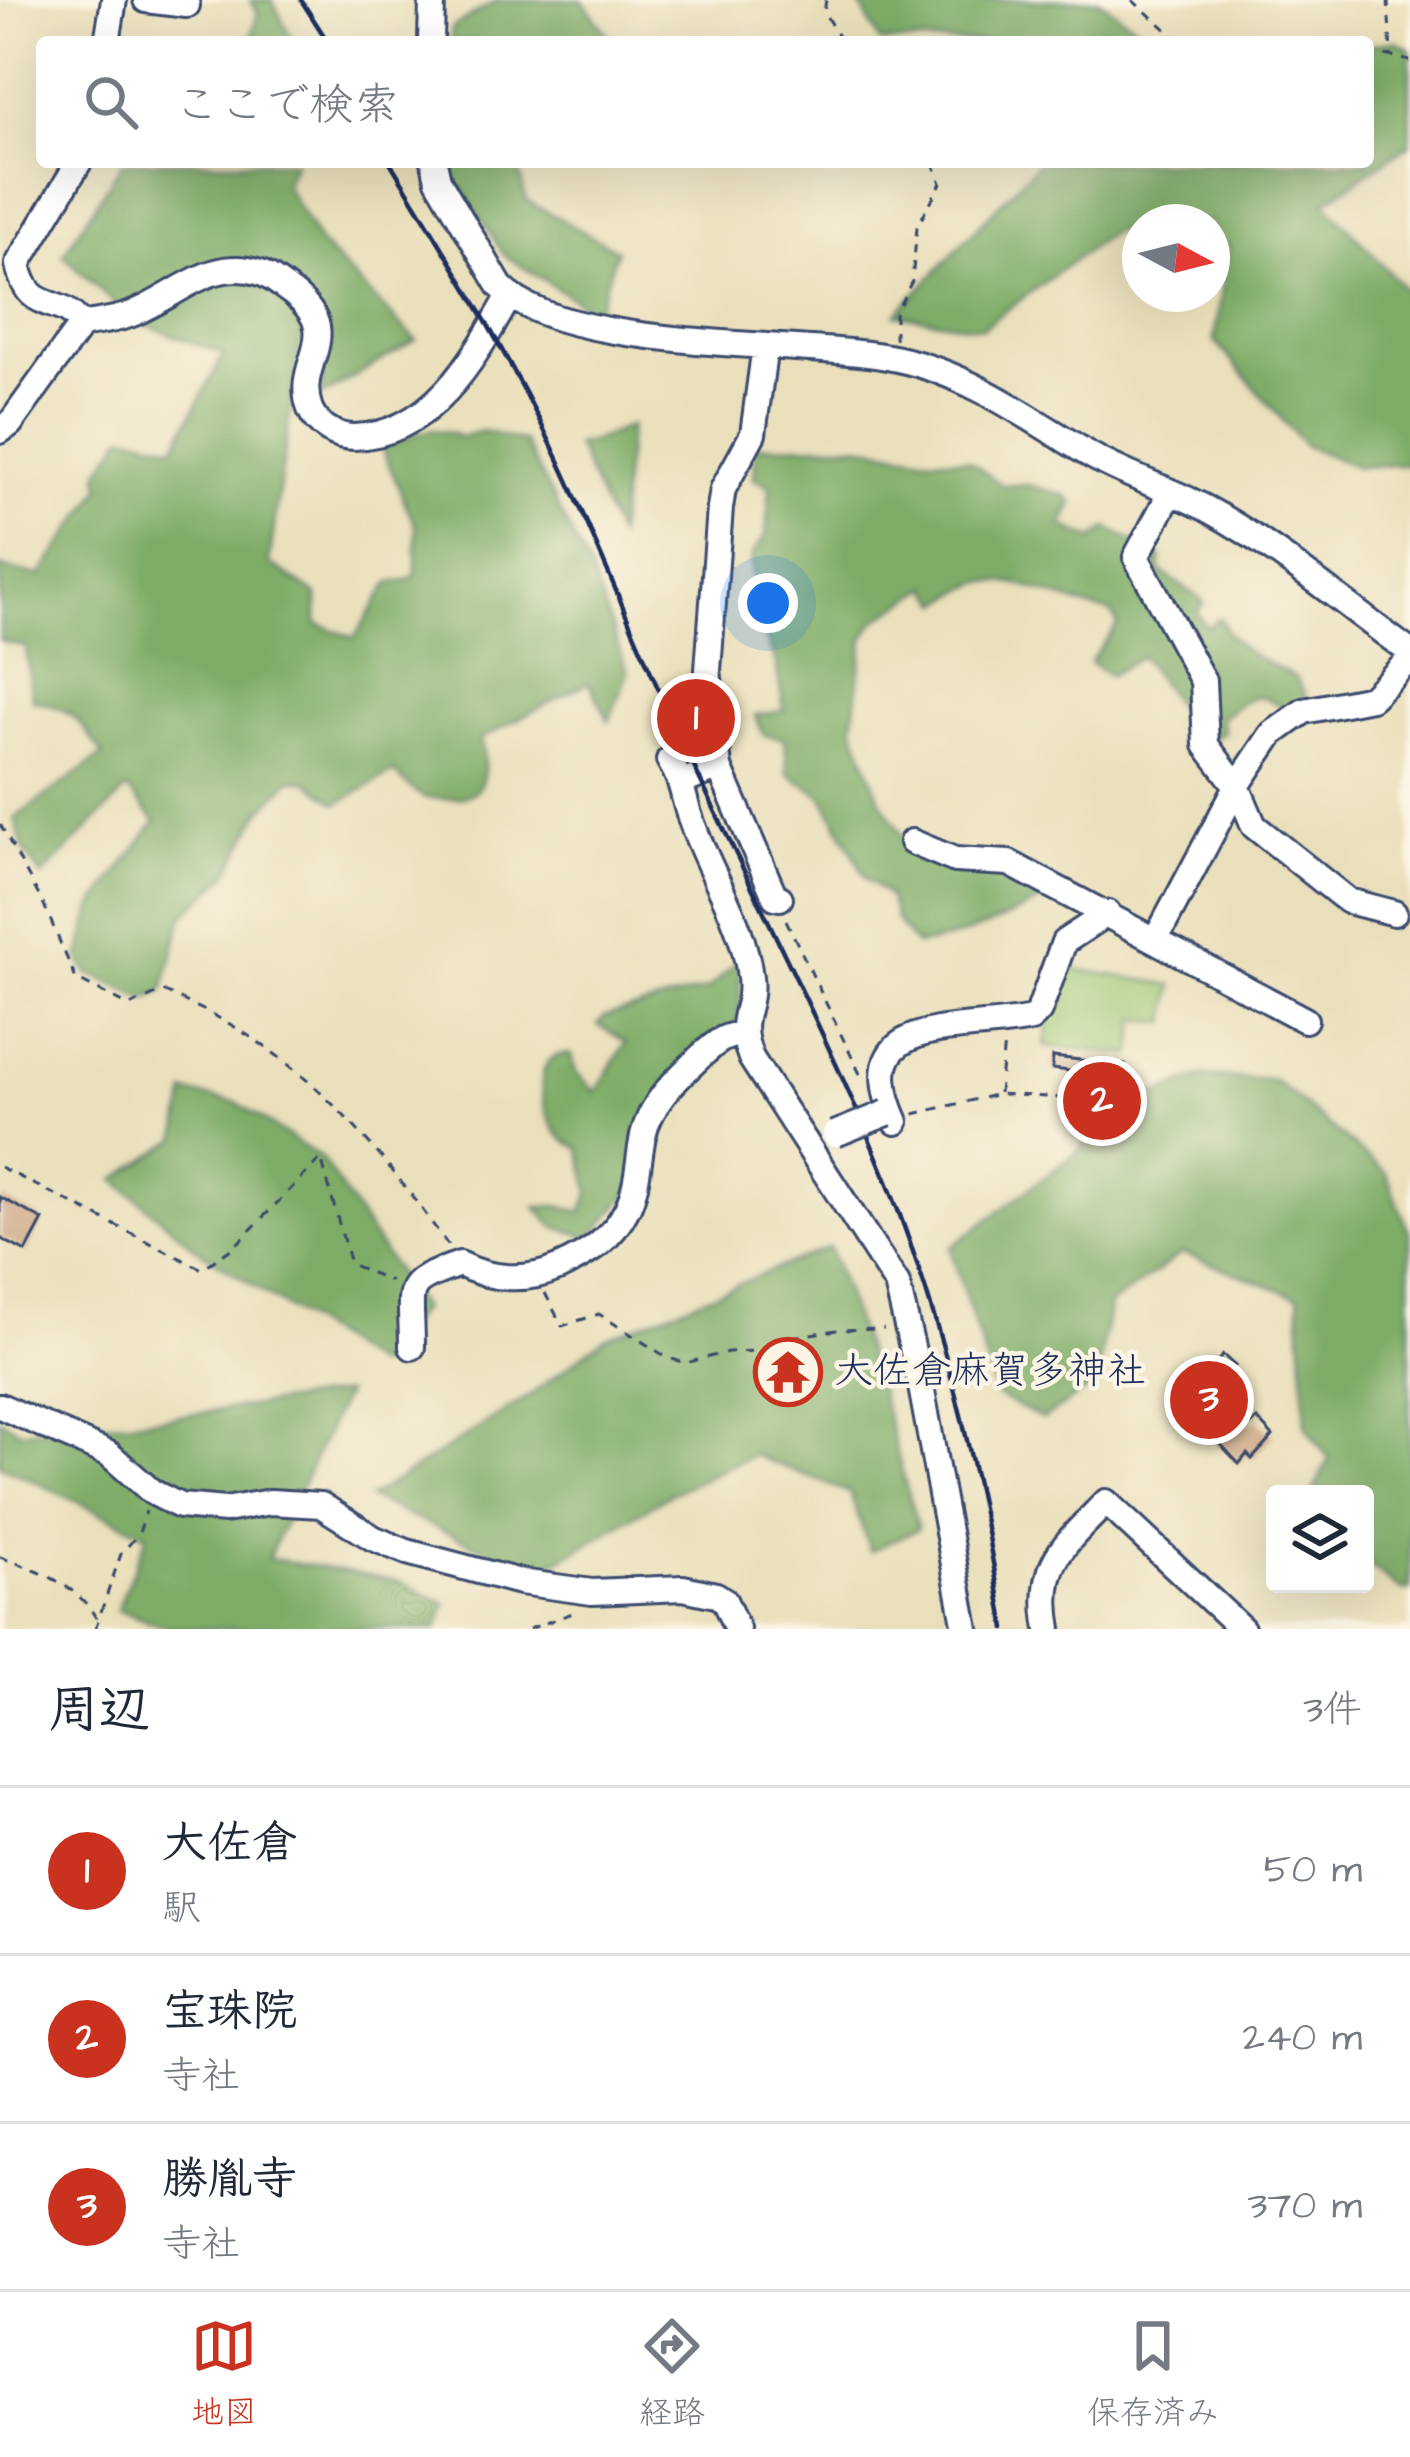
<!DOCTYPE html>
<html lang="ja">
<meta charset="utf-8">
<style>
:root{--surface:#fff;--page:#f6f6f7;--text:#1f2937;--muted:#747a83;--line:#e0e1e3;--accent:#c8321e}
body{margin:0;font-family:"Architects Daughter","Klee One",sans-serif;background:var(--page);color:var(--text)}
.controls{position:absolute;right:36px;bottom:36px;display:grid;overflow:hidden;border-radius:12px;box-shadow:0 12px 48px #0002}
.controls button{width:108px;height:108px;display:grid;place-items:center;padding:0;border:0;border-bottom:3px solid var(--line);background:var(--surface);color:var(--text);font:60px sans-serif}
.compass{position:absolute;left:1122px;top:204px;width:108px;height:108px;border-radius:50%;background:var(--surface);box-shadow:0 12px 48px #0002;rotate:97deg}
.you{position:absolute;left:768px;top:603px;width:42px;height:42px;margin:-30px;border:9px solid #fff;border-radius:50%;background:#1a73e8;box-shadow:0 0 0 18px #1a73e833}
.badge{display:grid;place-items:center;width:78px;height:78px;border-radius:50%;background:var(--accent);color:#fff;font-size:39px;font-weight:700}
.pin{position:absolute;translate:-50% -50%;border:6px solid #fff;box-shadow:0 3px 12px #0006}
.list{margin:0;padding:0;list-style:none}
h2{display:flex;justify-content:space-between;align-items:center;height:156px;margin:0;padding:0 48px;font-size:51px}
h2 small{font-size:39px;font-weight:400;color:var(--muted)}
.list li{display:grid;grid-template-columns:78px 1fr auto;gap:36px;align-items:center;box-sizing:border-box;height:168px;padding:0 48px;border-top:3px solid var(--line)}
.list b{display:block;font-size:45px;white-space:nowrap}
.list p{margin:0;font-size:39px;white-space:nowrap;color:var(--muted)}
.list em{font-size:39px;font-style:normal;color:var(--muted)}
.icon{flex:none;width:66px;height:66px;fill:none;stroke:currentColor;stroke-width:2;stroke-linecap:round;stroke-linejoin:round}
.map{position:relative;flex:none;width:1410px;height:1629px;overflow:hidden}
.search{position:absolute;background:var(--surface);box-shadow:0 12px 48px #0002;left:36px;right:36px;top:36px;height:132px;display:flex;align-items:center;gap:30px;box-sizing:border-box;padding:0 42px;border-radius:12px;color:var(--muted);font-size:45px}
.sheet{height:660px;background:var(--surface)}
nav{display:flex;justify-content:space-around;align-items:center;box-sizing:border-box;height:168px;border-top:3px solid var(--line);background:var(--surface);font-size:33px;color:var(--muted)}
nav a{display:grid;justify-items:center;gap:6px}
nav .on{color:var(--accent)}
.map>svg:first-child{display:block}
</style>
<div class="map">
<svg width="1410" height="1629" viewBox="0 0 1410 1629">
<rect width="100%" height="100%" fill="#fcf5e5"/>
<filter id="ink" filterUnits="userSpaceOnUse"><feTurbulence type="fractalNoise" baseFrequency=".00833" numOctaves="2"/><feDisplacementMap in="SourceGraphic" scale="24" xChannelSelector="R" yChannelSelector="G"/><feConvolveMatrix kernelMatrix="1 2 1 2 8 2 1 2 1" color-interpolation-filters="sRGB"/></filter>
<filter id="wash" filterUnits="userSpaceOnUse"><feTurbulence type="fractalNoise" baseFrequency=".004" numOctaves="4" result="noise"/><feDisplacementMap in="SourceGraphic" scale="48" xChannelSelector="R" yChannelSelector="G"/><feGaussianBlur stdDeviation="2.7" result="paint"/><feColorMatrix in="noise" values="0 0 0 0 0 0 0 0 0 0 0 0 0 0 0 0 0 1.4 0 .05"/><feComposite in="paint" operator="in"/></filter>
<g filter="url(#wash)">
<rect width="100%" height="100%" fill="#e9dfba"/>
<path fill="#9ec874" stroke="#5c7c69" stroke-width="3" d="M1072,969L1173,985L1167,1023L1137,1019L1132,1055L1045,1046L1049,1022Z"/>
<path fill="#7eac66" stroke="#4c6e62" stroke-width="3" d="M250,0H272L294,42H250L258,12Z
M498,0H582L609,36L601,42H451L452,28Z
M858,0H1099L1158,42H880Z
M1395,41L1410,48V144L1325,202L1410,295V464L1357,467L1305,446L1214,340L1229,245L1212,242V222H1140V234L1113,231L982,328L896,314L1039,162H1368V44Z
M123,162H295L285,185L320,244L416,340L320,397L330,330L311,303L231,264L125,314L63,255Z
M445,162H517L526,200L617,250L596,313L504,255Z
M231,271L309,310L298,356L269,563L317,595V624L354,638L390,582L408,580L416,574V528L382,448C414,435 429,422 461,437L483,431L524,442L590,570L628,672L609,721L589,682L480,739C489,771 486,802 444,798C437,798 430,799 424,797C414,793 402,779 393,772L337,804L309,782L291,779L261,811L228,874L183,916L163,991L146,999L88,973L79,959L92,908L156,821L127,789L42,876L23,849L15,818L103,755C79,721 74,708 32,700L26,647L0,641V567L40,576L101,488L99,472L124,435L175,446L224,354L127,318Z
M630,426L617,536L576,445L595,441Z
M858,445L923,457L968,460L1002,485H1028L1065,495L1073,503L1062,526L1093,539L1108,528L1161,557L1159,570L1204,602L1197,613L1207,627L1220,618L1228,634L1244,650L1296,678L1310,704L1290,712C1254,688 1255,693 1221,718L1224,733L1208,741L1199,736L1141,656L1109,676L1090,662L1118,624L1111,612C1073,607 1023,578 986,582C972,583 954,597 941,603L929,587L875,621L864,639L853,725L879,797L901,833L924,850L1007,868L1051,896C1009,917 962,940 916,945L897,922L889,897L866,878L823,796L788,774L785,739L764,735L755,715L784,711L776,663L760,623L752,587V555L766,535L770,486L754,479L756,446Z
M741,958L739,1022L672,1077L631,1190L591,1238L553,1226L536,1207L558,1206L582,1212L590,1192L580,1149C575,1145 568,1143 563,1139C541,1120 526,1047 572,1055L575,1071L596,1092L626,1042L598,1025L604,1017L708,989Z
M1202,1076L1274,1080L1386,1173L1410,1234V1590H1401L1365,1562V1494H1312L1329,1459L1306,1427L1299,1297L1183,1253L1110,1304L1096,1383L1043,1419L997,1396L950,1248L1070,1158L1126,1107Z
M186,1093L236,1102L321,1158L421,1309L377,1367L197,1249L115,1180L177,1139Z
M829,1247L880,1392L918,1529L870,1551L850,1493L754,1455L670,1494L538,1573L369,1498L526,1398L605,1338Z
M345,1393L268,1558L398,1581L446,1604L437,1629H172L117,1610L147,1535L0,1465V1419L20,1431L163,1418Z"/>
<g id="blocks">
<path fill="#cda684" d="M1053,1057L1125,1065L1118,1123L1087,1117L1088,1108H1083L1087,1073L1052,1069Z
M0,1197L43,1220L26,1252L0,1238Z
M1223,1355L1235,1366L1220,1381L1233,1399L1229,1403L1251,1425L1257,1419L1273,1436L1252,1459L1247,1454L1239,1464L1190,1411L1193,1408L1186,1402L1190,1397L1187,1394L1197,1383L1192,1378L1203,1366L1208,1371Z"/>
</g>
</g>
<g filter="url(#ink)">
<use href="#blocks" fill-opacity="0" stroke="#3a496c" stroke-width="3"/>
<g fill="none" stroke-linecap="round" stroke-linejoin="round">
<g stroke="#3a496c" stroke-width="30">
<path id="minor" d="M146,0L187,5
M107,42L114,0
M431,42L432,0
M79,162L18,264C29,318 61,293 81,325
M434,162L438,180L500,286C561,353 806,339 898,359C968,374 1026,416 1085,452C1124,476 1169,488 1209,510C1280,549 1345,605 1410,652
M0,431L10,424L81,325C95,322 111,321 126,316C173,301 208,255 261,273C272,277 282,286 292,293C348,336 292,362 310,409C317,426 336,437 354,437C433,435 475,357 509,297
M1171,492L1136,557L1203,681L1206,745L1237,786L1254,826L1348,901L1394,913
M669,760C681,778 682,791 688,811C705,867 743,918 750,977C754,1013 734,1015 751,1058L897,1284L920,1381L966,1629
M719,767L775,897L780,898
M683,782L719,767L708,670L720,508L723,489L753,434L765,346
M912,842L955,860L1009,863L1305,1020
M1156,939L1237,786L1272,734L1304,711L1371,698L1410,659
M896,1122C846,1010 966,1034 1031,1019L1039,1011L1064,942L1108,913
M412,1347C412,1285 399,1285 460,1264C490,1280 527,1282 558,1268C589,1254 612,1239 627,1209C638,1187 638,1160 643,1136C651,1101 677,1079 702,1055C715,1044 724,1034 742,1035
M0,1406L109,1454L152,1492L180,1506L225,1510L270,1502L321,1505L373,1538L407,1552L520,1582L592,1592L683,1588L716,1595L724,1600L737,1629
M1049,1629C1037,1564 1063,1546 1106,1502L1242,1629"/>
</g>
<path stroke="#3a496c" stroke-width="3" stroke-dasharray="9 9" stroke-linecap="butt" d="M826,0L824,12L841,42
M1132,0L1181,42
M1388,0L1391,55
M1368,51L1410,61
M895,339V314L912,281L917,227L941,183L933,162
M0,824L44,905L76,979L129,1006L163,991C188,1003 214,1014 238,1029C326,1083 391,1164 449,1247
M786,920L862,1078
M999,1093L1004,1042
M914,1114L999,1094L1080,1099
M0,1167L202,1269L234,1247L321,1158L350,1264L391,1281
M545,1293L562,1326L599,1314L668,1358L686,1363L728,1352L763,1351L792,1337L837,1330L884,1329
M772,1349L784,1363
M0,1557C35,1570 77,1583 96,1618
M95,1629L121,1554L139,1533L146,1511
M529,1629L578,1611"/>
<use href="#minor" stroke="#fff" stroke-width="24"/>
<path stroke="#1b2f5e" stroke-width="4.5" d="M301,0L328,42
M390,162C447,255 505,348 552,446C598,542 635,641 680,737C744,874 814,1009 873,1148C939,1301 977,1466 1005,1629"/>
<g stroke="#3a496c" stroke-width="30" stroke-linecap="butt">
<path id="minor-bridge" d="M835,1134L887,1113"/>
</g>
<use href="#minor-bridge" stroke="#fff" stroke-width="24"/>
</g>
</g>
<defs>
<g id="temple-ring" transform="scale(3.45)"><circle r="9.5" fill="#fcf5e5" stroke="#c8321e" stroke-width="1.5"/><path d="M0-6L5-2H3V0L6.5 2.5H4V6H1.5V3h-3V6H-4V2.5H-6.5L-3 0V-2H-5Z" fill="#c8321e"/></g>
</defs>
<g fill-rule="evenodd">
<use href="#temple-ring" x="788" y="1372"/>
</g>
<g text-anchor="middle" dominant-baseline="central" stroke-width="9" stroke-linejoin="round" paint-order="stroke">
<g font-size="39" fill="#1b2f5e" stroke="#fcf5e5" text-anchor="start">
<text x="834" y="1372">大佐倉麻賀多神社</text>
</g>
</g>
</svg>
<div class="controls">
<button><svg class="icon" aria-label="layers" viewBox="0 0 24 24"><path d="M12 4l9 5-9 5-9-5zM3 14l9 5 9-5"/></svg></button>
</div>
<svg class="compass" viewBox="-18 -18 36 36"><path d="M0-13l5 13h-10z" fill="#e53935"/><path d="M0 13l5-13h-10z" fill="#747a83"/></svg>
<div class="you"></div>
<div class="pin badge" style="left:696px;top:718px">1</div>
<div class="pin badge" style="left:1102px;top:1101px">2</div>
<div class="pin badge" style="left:1209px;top:1400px">3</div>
<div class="search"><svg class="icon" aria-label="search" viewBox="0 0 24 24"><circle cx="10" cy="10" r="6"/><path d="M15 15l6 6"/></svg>ここで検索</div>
</div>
<section class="sheet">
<h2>周辺<small>3件</small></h2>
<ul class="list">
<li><span class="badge">1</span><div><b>大佐倉</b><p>駅</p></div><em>50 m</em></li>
<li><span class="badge">2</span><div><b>宝珠院</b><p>寺社</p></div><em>240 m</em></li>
<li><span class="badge">3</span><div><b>勝胤寺</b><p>寺社</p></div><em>370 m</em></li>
</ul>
</section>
<nav>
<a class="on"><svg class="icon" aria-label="map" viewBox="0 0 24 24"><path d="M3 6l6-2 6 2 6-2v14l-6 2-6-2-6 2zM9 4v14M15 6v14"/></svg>地図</a>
<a><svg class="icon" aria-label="directions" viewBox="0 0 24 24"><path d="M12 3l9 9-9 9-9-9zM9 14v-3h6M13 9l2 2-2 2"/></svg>経路</a>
<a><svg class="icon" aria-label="saved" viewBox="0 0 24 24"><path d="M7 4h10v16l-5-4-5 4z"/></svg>保存済み</a>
</nav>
